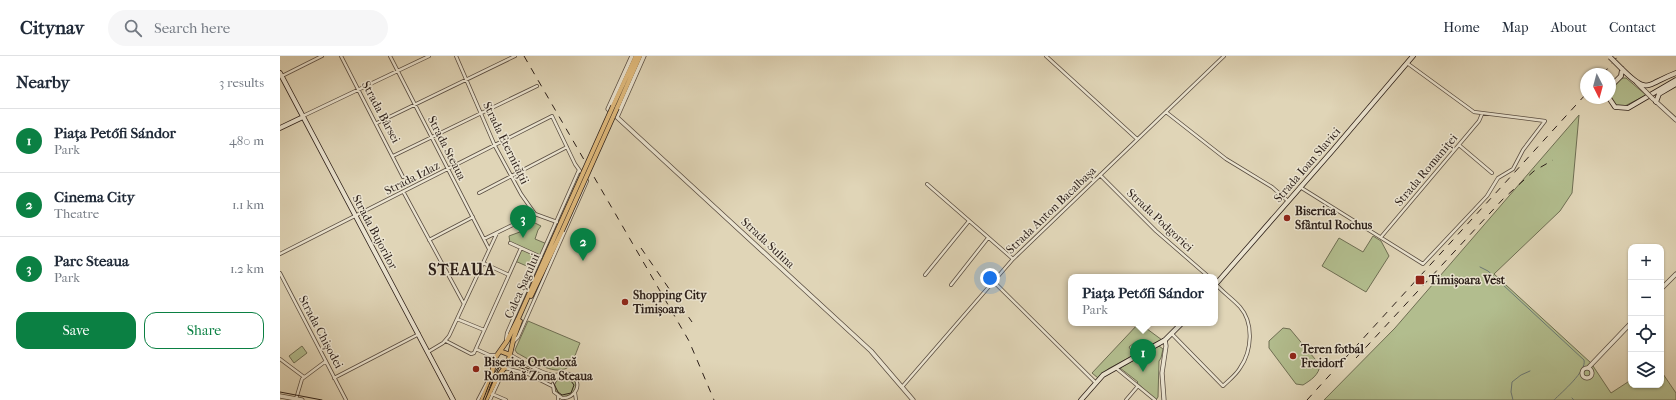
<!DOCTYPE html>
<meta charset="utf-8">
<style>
:root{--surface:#fff;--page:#f6f6f7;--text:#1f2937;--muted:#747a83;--line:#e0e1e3;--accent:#0b8043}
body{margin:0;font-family:"IM FELL French Canon",serif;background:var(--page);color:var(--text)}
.controls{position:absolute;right:12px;bottom:12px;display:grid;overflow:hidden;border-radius:8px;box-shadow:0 1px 3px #0004}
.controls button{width:36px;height:36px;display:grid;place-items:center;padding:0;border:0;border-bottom:1px solid var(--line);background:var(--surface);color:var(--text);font:20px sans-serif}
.compass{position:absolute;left:1300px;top:12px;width:36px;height:36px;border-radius:50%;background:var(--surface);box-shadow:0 1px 3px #0004;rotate:174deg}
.you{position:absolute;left:710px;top:222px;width:14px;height:14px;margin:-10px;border:3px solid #fff;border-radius:50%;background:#1a73e8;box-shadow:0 0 0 6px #1a73e833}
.badge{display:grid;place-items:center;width:26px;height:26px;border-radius:50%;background:var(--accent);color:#fff;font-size:13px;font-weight:700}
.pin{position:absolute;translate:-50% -33px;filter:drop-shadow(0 1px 2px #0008)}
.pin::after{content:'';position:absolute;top:21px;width:14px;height:12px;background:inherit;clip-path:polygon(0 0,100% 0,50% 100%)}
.popup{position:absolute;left:788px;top:218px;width:150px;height:52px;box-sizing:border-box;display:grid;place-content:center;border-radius:8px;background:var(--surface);filter:drop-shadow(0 1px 3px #0005);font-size:13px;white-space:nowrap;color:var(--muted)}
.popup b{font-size:15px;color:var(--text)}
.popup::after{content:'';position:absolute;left:50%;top:100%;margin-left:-8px;border:8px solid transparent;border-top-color:var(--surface)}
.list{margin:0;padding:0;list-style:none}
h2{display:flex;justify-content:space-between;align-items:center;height:52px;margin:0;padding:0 16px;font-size:17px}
h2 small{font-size:13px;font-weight:400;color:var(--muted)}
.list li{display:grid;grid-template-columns:26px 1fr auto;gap:12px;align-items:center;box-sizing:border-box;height:64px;padding:0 16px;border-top:1px solid var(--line)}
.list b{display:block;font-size:15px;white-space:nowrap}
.list p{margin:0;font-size:13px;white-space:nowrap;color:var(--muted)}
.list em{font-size:13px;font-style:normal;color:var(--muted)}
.actions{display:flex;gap:8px;padding:12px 16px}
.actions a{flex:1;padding:9px 0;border:1px solid var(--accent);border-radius:12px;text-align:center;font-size:14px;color:var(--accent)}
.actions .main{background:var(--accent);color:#fff}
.icon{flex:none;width:22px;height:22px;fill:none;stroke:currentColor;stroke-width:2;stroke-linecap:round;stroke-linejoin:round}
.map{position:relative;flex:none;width:1396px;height:344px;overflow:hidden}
header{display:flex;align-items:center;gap:24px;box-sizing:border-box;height:56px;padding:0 20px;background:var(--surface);border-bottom:1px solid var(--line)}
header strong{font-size:19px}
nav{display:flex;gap:22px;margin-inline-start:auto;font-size:14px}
.search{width:280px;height:36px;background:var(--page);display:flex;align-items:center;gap:10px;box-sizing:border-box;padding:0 14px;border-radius:22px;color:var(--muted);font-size:15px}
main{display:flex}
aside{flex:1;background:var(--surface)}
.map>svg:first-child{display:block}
</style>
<header>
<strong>Citynav</strong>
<div class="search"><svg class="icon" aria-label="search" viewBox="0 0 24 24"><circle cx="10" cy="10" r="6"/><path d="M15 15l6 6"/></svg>Search here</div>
<nav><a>Home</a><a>Map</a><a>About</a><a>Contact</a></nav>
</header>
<main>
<aside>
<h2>Nearby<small>3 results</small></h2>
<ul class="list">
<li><span class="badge">1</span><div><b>Piața Petőfi Sándor</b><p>Park</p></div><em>480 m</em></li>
<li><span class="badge">2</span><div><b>Cinema City</b><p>Theatre</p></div><em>1.1 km</em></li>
<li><span class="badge">3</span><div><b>Parc Steaua</b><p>Park</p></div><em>1.2 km</em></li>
</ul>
<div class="actions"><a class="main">Save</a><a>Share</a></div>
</aside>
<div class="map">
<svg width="1396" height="344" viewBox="0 0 1396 344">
<rect width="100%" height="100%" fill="#e0d5b7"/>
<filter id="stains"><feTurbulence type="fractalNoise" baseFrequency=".005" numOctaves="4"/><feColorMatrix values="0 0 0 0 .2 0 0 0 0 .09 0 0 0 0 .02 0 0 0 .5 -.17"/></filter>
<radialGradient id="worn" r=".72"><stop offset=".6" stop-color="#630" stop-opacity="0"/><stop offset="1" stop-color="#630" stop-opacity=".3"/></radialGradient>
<path fill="#b2bd8e" stroke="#6e6e53" d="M1341,22H1346L1366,39L1345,50H1336L1330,41V35Z
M1299,59L1292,137L1280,155L1214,218L1311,307L1331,337L1351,324V329H1381V315L1396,337V344H1044L1115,272Z
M251,165L261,170L258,174L255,183L267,188L256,214L235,205L241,192L230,187L229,180L248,173L247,171L251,168Z
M1093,180L1101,185L1109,200L1086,236L1042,210L1059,182L1083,196Z
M248,265L300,287C297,293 293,309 287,312C273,320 249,303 237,297L235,294Z
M859,267L882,284L858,294L854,287L849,291L853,297L852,300L828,313L818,322L812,317Z
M1003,272L1010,273L1040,309C1039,319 1031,324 1023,329L1016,328L989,292V285Z
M22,290L27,297L14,307L9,300Z
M879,290L883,293L881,302L879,305L878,341L876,344L857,327L858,326L840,312Z
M274 330a11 11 0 1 1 22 0a11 11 0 1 1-22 0Z"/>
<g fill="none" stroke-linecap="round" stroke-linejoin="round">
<path stroke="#6b7a77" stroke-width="1" d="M1200,211L1208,215L1304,304C1307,315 1282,336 1274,344
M1292,342L1294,344
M1233,344L1231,336L1232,326L1241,319L1250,315"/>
<g stroke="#584c40" stroke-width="4">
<path id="minor" d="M61,0L123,121
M110,0L209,193
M176,0L215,90L241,138L255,158L277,166
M766,0L857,83
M2,20L42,0
M886,56L946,103L992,131L1008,145
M23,60L149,0
M97,67L235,0
M1179,89L1212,117
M113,100L257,30
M820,119L876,175L929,221
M647,128L733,203
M1020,131L1143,208L1207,140L1218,122L1233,113L1243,94L1265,65L1194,56L1127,7
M124,137L184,248
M199,137L287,91
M1101,181L1199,65L1202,58
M204,183L255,158
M149,184L193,161
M230,187L261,201
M0,198L272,60L295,108L307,125L238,281L234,285
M203,207L229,219
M0,217L66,344
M645,219L689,165
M713,225L816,327
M671,229L708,182
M177,263L204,274
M892,278L943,330C949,324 956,319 960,312C972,295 974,267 960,251C952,242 942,236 935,227
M226,284L227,277L234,261L299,114
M166,285L191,298L194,297L241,192
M196,293L209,299H216
M148,296L163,287L169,280L217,177
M230,299C244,305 258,317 273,319C279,320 285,315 291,319C304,327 295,343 282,342L274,336L273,328L278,319
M0,303L24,321
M225,312L248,318L272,330
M836,312L875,344
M54,322L139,278
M622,331L733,203L944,0
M295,337L296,344
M212,338L226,344
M16,343L22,323L46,305
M198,344L211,319
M210,344L222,318
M278,344V340
M846,344L858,330"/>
</g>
<g stroke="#584c40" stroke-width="5">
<path id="tertiary" d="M352,0L328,53L591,295L633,344
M1357,27L1366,36
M1372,42L1396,64
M337,61L364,0
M1381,233L1396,218
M1308,312L1351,267
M1302 317a5 5 0 1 1 10 0a5 5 0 1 1-10 0Z
M0,340L22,344
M884,344L882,317L886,290L885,284"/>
</g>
<g stroke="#2b1e18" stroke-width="5.5">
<path id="secondary" d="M1342,13C1369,40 1366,28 1396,17
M0,17L173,344
M1330,31L1341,20L1342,13
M1329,42L1335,51L1348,52L1396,24
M1376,46L1379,38L1396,28
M0,72L23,61
M935,229L1053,94L1133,0
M801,344L823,319L885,284L902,267"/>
</g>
<g stroke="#2b1e18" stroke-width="5.5">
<path id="primary" d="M333,50L356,0
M337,52L360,0
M251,240L282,175
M220,295L230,299
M214,305L225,312
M202,344L211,322L215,302L227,285L238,263L278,173
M206,344L217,322L228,307L234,281L240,265"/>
</g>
<use href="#minor" stroke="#ebe4d0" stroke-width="2.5"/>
<use href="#tertiary" stroke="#ebe4d0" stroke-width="3.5"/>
<use href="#secondary" stroke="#ebe4d0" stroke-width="4"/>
<use href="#primary" stroke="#e0ba7c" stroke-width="4"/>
<path stroke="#2b1e18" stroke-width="1" d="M0,336L42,344
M203,344C208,333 216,302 231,305L272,323L288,321L294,329L291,337L282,339L278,336L272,324L226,306L220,309L205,344"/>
<path stroke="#2b1e18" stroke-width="1" stroke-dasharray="7 7" stroke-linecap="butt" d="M244,0L409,285L434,344
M1323,18L1338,0
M361,192L412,266
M1076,302L1223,143L1254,115L1273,104
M1027,344L1306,38"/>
<g stroke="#584c40" stroke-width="5" stroke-linecap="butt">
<path id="tertiary-bridge" d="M1366,36L1372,42"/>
</g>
<g stroke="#2b1e18" stroke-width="5.5" stroke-linecap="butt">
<path id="secondary-bridge" d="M1330,1L1342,13"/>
</g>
<g stroke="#2b1e18" stroke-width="5.5" stroke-linecap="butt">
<path id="primary-bridge" d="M278,173L333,50
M282,175L337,52"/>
</g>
<use href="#tertiary-bridge" stroke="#ebe4d0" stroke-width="3.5"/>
<use href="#secondary-bridge" stroke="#ebe4d0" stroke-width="4"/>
<use href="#primary-bridge" stroke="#e0ba7c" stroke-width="4"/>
</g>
<g fill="#8f2418" stroke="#ebe4d0" stroke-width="1.5">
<circle cx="1007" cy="162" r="4"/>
<rect x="1135" y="219" width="10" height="10" rx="2"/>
<circle cx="345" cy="246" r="4"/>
<circle cx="1013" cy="300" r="4"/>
<circle cx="196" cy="313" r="4"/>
</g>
<g text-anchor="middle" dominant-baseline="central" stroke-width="3" stroke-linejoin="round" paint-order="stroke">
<g font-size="12" fill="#2b1e18" stroke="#ebe4d0">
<text transform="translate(101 56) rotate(62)">Strada Bârsei</text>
<text transform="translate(226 87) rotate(64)">Strada Eternității</text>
<text transform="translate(167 92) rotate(63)">Strada Steaua</text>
<text transform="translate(1027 109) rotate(-49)">Strada Ioan Slavici</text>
<text transform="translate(1146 114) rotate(-50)">Strada Romaniței</text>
<text transform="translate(132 122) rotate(-27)">Strada Izlaz</text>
<text transform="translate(771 154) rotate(-44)">Strada Anton Bacalbașa</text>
<text transform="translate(880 164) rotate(43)">Strada Podgoriei</text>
<text transform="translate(95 176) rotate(62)">Strada Bujorilor</text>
<text transform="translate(488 187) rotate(43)">Strada Sulina</text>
<text transform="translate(242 230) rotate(-66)">Calea Șagului</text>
<text transform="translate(41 276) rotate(62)">Strada Chișodei</text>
</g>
<g font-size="12" font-weight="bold" fill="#2b1e18" stroke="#ebe4d0" text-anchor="start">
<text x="1015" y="155">Biserica<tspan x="1015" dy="14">Sfântul Rochus</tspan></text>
<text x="1149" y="224">Timișoara Vest</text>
<text x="353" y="239">Shopping City<tspan x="353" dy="14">Timișoara</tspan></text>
<text x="1021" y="293">Teren fotbal<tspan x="1021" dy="14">Freidorf</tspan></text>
<text x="204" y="306">Biserica Ortodoxă<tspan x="204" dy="14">Română Zona Steaua</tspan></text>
</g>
<g font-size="16" font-weight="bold" letter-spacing="1" fill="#2b1e18" stroke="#ebe4d0">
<text x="182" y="213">STEAUA</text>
</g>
</g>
<rect width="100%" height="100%" filter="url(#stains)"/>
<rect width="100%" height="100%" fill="url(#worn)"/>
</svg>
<div class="controls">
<button>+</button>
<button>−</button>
<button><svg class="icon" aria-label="locate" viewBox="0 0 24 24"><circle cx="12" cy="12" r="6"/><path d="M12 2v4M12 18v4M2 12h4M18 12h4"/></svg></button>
<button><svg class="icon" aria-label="layers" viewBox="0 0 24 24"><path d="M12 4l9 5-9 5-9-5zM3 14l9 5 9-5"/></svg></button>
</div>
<svg class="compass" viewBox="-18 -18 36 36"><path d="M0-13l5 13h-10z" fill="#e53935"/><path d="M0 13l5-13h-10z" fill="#747a83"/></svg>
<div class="you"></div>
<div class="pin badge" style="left:863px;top:316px">1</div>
<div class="popup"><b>Piața Petőfi Sándor</b>Park</div>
<div class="pin badge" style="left:303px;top:205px">2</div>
<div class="pin badge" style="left:243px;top:182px">3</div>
</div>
</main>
